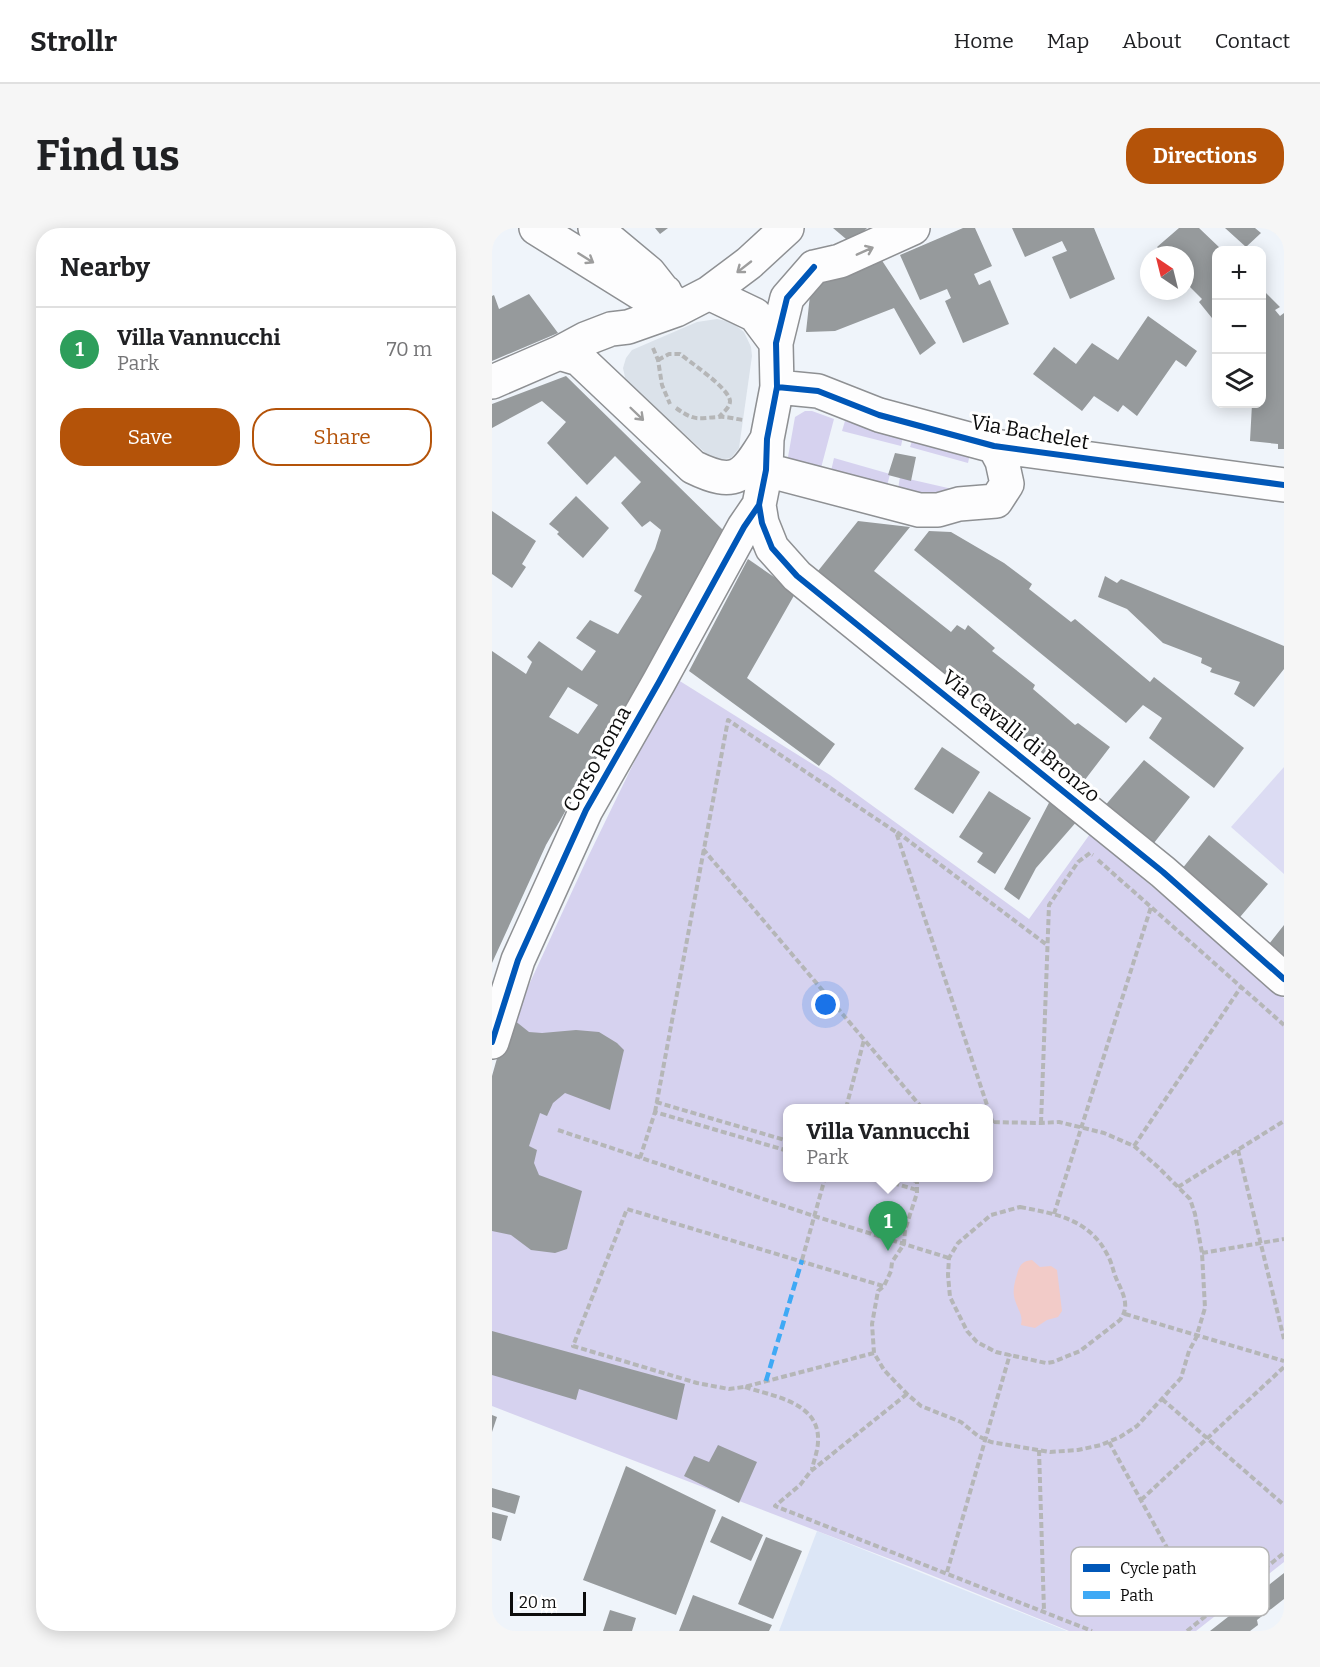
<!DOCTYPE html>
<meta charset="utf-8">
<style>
:root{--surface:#fff;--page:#f6f6f6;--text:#202124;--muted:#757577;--line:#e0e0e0;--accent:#b45309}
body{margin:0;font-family:Bitter,serif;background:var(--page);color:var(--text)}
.controls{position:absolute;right:18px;top:18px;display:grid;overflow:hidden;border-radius:12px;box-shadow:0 3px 15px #0003}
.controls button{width:54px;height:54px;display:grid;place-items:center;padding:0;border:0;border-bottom:2px solid var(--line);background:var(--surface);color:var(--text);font:30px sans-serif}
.compass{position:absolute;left:648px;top:18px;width:54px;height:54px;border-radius:50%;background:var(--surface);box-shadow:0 3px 15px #0003;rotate:325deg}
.scale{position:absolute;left:18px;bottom:15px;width:76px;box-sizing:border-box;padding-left:6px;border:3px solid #0c0c0c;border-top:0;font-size:16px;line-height:21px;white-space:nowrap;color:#0c0c0c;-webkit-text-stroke:4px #fff;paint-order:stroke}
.you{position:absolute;left:334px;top:777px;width:21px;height:21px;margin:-15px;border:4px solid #fff;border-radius:50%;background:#1a73e8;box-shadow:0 0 0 9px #1a73e833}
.badge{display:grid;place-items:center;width:39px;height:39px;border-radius:50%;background:var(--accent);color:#fff;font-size:20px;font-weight:700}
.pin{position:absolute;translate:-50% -50px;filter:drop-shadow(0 2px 3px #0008)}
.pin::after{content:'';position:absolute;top:32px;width:21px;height:18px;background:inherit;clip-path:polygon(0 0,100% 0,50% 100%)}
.popup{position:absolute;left:291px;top:876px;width:210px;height:78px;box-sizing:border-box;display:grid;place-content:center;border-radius:12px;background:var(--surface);filter:drop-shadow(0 2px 4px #0005);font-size:20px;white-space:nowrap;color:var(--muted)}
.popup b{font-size:22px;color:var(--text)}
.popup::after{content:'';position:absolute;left:50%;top:100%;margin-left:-12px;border:12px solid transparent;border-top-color:var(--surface)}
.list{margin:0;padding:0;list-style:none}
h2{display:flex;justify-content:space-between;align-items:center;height:78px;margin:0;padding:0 24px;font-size:26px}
h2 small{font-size:20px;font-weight:400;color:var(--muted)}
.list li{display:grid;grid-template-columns:39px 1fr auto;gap:18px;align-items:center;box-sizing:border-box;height:84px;padding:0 24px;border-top:2px solid var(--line)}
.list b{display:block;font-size:22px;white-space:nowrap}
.list p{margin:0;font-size:20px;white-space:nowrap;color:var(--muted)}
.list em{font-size:20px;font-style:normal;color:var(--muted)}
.actions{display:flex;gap:12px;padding:18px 24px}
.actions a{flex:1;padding:14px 0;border:2px solid var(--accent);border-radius:24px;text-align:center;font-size:21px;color:var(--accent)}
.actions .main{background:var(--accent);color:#fff}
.icon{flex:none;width:33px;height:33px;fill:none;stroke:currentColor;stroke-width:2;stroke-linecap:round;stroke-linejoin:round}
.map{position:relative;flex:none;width:792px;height:1403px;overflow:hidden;border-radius:24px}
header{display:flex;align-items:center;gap:36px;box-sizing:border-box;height:84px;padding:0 30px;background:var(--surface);border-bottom:2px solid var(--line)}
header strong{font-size:28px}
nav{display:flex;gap:33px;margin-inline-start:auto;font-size:21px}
.intro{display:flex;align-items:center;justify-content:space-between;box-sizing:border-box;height:144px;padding:0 36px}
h1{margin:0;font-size:42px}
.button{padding:15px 27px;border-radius:24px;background:var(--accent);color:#fff;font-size:21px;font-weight:700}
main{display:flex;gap:36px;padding:0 36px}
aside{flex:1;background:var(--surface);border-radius:24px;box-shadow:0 3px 15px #0003}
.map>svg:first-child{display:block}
</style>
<header>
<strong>Strollr</strong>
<nav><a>Home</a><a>Map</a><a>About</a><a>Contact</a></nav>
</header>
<div class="intro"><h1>Find us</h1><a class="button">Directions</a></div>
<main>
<aside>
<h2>Nearby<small></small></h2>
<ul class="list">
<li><span class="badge" style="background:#2e9e5b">1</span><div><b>Villa Vannucchi</b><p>Park</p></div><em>70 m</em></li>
</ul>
<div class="actions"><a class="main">Save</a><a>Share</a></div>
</aside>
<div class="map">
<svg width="792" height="1403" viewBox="0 0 792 1403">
<rect width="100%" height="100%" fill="#eff4fa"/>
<path fill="#dce6f6" d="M325,1303L575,1403H287Z"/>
<path fill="#d6d2ef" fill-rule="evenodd" d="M313,183H320L342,191L329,240L298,231L296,229L303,189Z
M353,193L411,209L409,218L350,203Z
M421,210L478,226L476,235L418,219Z
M342,230L398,246L395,258L339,243Z
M408,249L469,263L441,269L406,261Z
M183,450L338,547L537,691L598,606L792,770V1334L704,1403H577L424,1341L0,1178V867L23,787L95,631ZM296,880H496V950H296Z"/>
<path fill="#dcdcf3" d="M792,539V646L739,599Z"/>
<path fill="#dbe2ea" d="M225,91L239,94L252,104L259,119L260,128L247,220L239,230L225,232L218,229L134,154L131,140L134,130L140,122L205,94Z"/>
<path fill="#f2cbc8" d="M540,1032L548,1039L559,1038L565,1042L570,1083L566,1089L555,1092L543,1100L529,1097C531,1087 527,1084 524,1075C519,1063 523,1054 526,1043C529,1035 532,1033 540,1032Z"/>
<path fill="#969a9c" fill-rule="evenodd" d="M163,0H176L168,6Z
M341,0H375L360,16Z
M471,0H483L500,38L482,46L487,57L498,52L517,96L471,115L453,73L459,70L455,61L428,72L408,27Z
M520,0H602L623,51L578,71L560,29L575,23L570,13L533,29Z
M687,0H707L729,21L724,22V95L707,74L710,71L693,54V27H673L665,19Z
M733,0H763L769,5L754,19Z
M781,0H792V12L780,2Z
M389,31L444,115L428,127L402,80L343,103L314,104L319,58Z
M770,61L788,79L783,82L788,88L792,85V221H786V216L758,213L760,176H770Z
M37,66L66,105L0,133V68L2,67L7,81Z
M656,88L705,123L694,139L684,132L645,188L631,177L626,184L602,168L590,183L541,146L562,119L584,136L600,115L626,132Z
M74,148L233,304L189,390L142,463L54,617L0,735V423L34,446L40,434L35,429L47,413L90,443L104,423L84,410L98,392L126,406L150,368L142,363L163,321L169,302L158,293L150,299L129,275L149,254L123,228L95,257L55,215L74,194L50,173L0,200V176ZM76,459L106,477L86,506L57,489Z
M403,225L424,229L419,253L396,247Z
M84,268L117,300L91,330L65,306L67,304L57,296Z
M0,283L44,313L30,336L34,339L20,360L0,346Z
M366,293L418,299L382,343L459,404L465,397L473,402L476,397L503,420L500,423L543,457L541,461L583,497L586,495L618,519L589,557L322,348Z
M437,303L459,304L512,335L540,356L537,361L579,394L583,391L658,454L662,449L752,520L722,560L657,510L670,490L651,477L634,495L422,322Z
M256,331L304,364L255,450L343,516L327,538L197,443Z
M613,348L625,355L629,351L792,418V441L762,479L742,466L748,454L718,444L720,440L709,435L710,430L671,415L635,381L606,369Z
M450,519L488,544L461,586L422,561Z
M652,532L698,569L658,620L611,580Z
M497,563L539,590L503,646L485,634L491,625L467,609Z
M560,569L586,592L544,640L527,672L512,661Z
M717,607L776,656L743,695L686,646Z
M792,697V738L773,721Z
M17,788L37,804L50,805L84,802L107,804L125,815L132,822L118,882L73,865L61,875L55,888L48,885L37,918L45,922L42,935L47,947L90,963L75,1021L63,1025L39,1022L19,1007L0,1003V848Z
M0,1103L193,1156L185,1192L87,1161L84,1172L0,1147Z
M0,1187L5,1189L0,1204Z
M226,1217L265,1234L247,1275L192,1248L202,1228L217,1234Z
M134,1238L224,1282L184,1387L91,1352Z
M0,1260L28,1268L23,1286L0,1279Z
M0,1284L16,1288L9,1313L0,1310Z
M230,1288L271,1307L259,1333L218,1314Z
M274,1309L310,1323L281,1391L246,1376Z
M792,1345V1371L765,1392L766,1397L758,1403H718Z
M201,1367L280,1397L277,1403H187Z
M118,1382L144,1390L140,1403H111Z"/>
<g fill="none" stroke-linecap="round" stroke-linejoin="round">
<g stroke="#8e9093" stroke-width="36">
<path id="minor" d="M44,0L150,66L173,64
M103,0L157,45L179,73
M322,39L295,70L284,115L285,159L275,211L274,242L267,277L270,295L280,320L305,348L671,644L792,751
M322,39L348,33L421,0
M217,65L263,87L284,115
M67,125L87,131L201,239C244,260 252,249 275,211
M0,154L67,125L93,111L119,101L136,99L184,82L217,65L257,35L295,0
M285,159L326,163L387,187L502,218L792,257
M274,242L427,282H446L467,276L504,273L515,256L510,233L502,218
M0,814L26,732L94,582L167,454L252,299L267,277"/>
</g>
<path stroke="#b5b6b7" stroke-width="4" stroke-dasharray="6 3" stroke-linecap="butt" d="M161,120L166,132L170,157L178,176
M166,132L177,126H188C199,135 237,160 238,173C238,180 231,184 227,189
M184,180C204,194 205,190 226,189C234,188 243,191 251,192
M405,604L555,717
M211,621L430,880
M606,632L792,797
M164,874L296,913
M354,880L372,812
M496,882L501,895
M163,884L236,492L404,604L496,880
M549,895L557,677L586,634L598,625L601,627
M66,902L322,988L457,1030
M642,918L749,759
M746,922L792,1111
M148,930L163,884L296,923
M384,950L425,962
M413,950L424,953
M425,950V965L413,1002L412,1016L400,1034L399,1043L392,1058L386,1063L380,1096L382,1125L392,1142L415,1166L429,1178L469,1194L486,1208L499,1214L558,1224L586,1222L609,1217L628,1209L645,1198L689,1150L697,1123L704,1110L713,1080L710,1025L703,986L698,971L666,939L642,918L612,905L567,894L549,895L496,894
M686,959L792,893
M528,979C564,986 598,991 616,1028C620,1035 621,1043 624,1050C630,1064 639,1077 628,1092L588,1123L561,1134L554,1135L504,1124L485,1114L475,1103L458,1069L456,1047L457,1030L466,1015L499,987Z
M562,986L659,679
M710,1025L792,1011
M310,1032L333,950
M633,1086L792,1133
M382,1125L252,1159L237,1161L205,1155L81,1118L135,981L391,1058
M253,1159C280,1168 328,1174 326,1213C326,1222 322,1232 320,1241
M415,1166L319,1243L308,1257L283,1278L600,1403
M670,1171L792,1277
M617,1214L713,1389
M547,1222L552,1383
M649,1272L792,1139
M455,1344L518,1126
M695,1403L792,1325"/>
<use href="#minor" stroke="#fdfdfe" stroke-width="33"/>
<path stroke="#3fa9f5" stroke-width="4.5" stroke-dasharray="9 4.5" stroke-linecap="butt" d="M274,1153L310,1032"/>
<g stroke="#fff" stroke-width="10">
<path id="cycleway" d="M322,39L295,70L284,115L285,159L275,211L274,242L267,277L270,295L280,320L305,348L671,644L792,751
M285,159L326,163L387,187L502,218L792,257
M0,814L26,732L94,582L167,454L252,299L267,277"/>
</g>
<use href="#cycleway" stroke="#0057b8" stroke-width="6"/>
</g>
<defs><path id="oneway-shaft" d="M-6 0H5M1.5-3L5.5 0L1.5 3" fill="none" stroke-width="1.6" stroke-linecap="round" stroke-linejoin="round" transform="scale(1.5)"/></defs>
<g stroke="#9d9d9d">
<use href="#oneway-shaft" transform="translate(373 23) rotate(-24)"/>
<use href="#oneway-shaft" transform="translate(94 30) rotate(32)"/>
<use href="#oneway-shaft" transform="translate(252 39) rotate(142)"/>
<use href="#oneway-shaft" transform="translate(145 186) rotate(44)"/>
</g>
<g text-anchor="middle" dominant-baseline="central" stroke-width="6" stroke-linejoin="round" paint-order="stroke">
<g font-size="21" fill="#0c0c0c" stroke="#fff">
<text transform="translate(538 204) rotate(10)">Via Bachelet</text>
<text transform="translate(529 508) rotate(39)">Via Cavalli di Bronzo</text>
<text transform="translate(105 531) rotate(-61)">Corso Roma</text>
</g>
</g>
<rect x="579" y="1319" width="198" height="69" rx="9" fill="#fff" stroke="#b6b6b6" stroke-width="1.5"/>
<rect x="591" y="1336" width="27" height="8" fill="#0057b8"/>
<rect x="591" y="1363" width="27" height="8" fill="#3fa9f5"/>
<g font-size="16" fill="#0c0c0c">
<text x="628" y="1346">Cycle path</text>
<text x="628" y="1373">Path</text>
</g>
</svg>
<div class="controls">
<button>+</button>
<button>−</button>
<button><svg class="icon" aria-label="layers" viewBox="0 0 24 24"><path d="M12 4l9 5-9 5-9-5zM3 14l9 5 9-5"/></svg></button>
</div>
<svg class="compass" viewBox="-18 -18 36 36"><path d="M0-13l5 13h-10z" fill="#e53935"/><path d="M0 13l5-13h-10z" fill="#757577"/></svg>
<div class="scale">20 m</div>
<div class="you"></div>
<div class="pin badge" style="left:396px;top:1023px;background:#2e9e5b">1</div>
<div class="popup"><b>Villa Vannucchi</b>Park</div>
</div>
</main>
